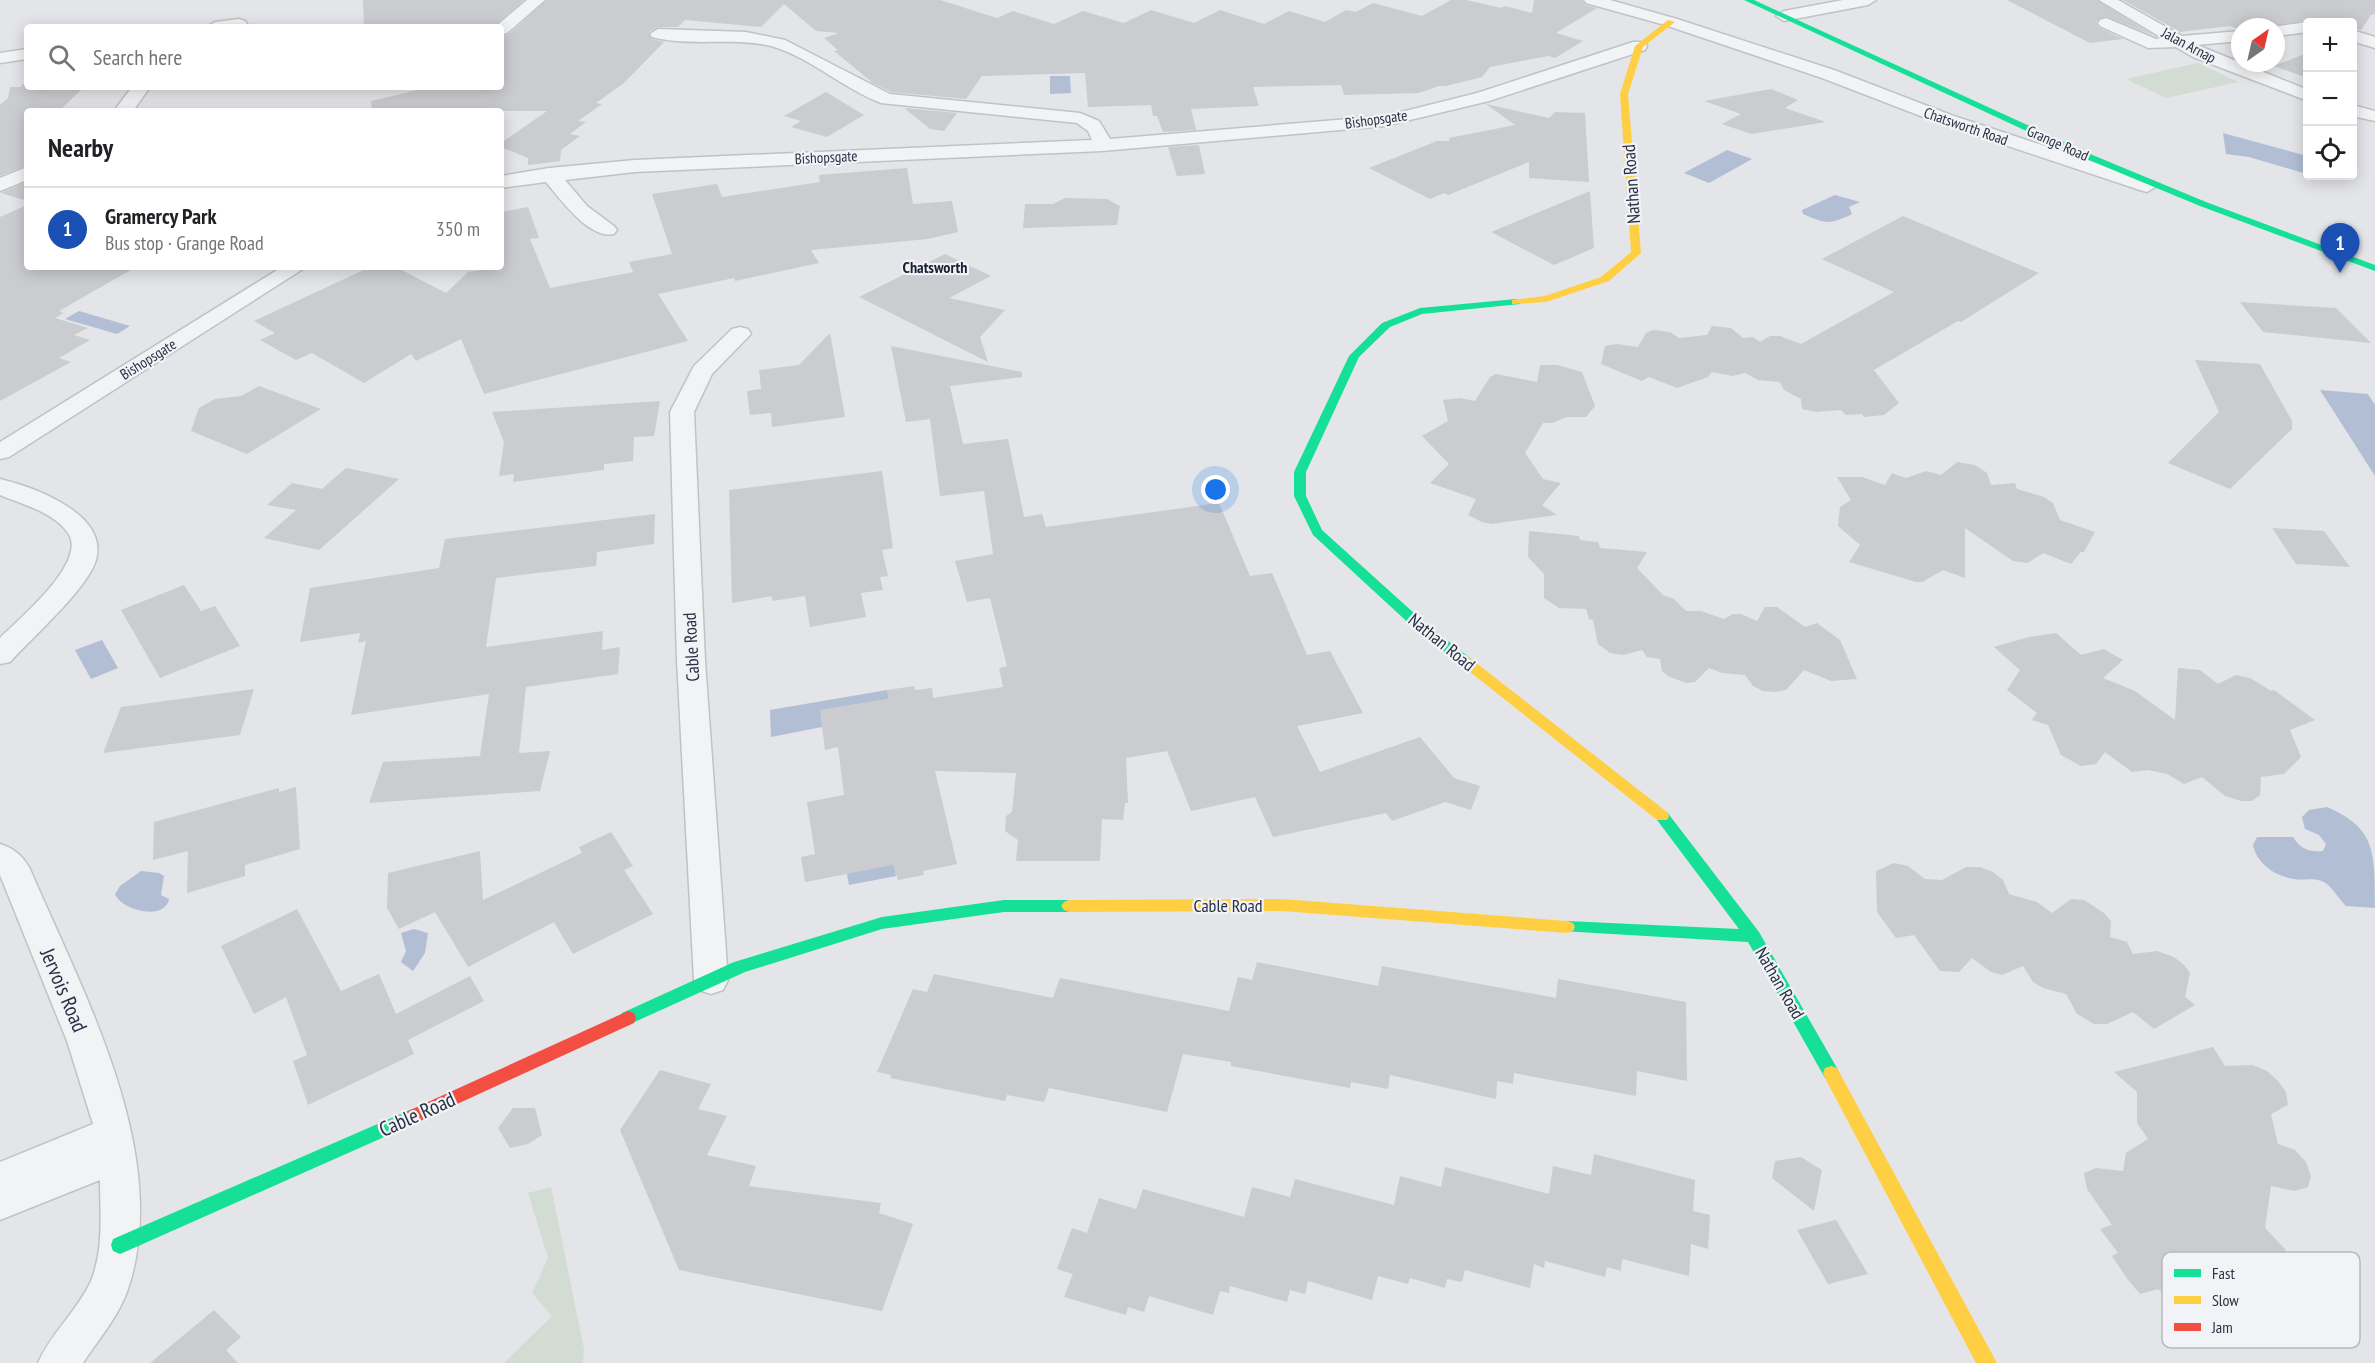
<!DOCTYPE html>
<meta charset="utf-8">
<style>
:root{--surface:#fff;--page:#f6f6f6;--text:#202124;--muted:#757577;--line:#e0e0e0;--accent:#6a6f7c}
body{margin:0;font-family:"PT Sans Narrow",sans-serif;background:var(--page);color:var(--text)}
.controls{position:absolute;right:18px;top:18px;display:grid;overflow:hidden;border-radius:6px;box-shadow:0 3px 15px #0003}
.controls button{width:54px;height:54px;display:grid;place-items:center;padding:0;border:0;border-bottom:2px solid var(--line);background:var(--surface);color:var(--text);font:30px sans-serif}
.compass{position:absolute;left:2231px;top:18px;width:54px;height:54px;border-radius:50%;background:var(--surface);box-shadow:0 3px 15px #0003;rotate:34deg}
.you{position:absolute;left:1216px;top:490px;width:21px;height:21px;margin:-15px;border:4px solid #fff;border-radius:50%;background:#1a73e8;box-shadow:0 0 0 9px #1a73e833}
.badge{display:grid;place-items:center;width:39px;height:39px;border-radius:50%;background:var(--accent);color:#fff;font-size:20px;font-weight:700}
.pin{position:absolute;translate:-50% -50px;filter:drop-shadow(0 2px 3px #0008)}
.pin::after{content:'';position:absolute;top:32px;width:21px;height:18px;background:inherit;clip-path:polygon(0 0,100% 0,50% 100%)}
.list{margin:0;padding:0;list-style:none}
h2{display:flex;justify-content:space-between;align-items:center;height:78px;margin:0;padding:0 24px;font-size:26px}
h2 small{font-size:20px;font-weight:400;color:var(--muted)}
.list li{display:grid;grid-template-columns:39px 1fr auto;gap:18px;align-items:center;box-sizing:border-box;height:84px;padding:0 24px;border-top:2px solid var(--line)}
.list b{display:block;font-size:22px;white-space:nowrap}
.list p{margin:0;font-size:20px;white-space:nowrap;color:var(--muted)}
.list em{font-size:20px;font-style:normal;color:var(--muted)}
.icon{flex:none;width:33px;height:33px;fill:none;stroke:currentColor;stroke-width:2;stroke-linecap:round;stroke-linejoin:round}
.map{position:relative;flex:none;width:2375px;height:1363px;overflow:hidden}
.search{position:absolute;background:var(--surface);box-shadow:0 3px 15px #0003;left:24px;top:24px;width:480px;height:66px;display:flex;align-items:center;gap:15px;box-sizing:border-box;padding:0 21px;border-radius:6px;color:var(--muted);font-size:22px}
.panel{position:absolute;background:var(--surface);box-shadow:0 3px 15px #0003;left:24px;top:108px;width:480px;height:162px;border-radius:6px}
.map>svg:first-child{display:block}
</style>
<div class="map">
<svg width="2375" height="1363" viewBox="0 0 2375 1363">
<rect width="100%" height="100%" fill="#e3e5e8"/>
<path fill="#d2dcd3" d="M2198,63L2238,82L2166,98L2126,79Z
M551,1187L584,1349L583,1363H504L552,1316L532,1293L548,1258L528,1193Z"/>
<path fill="#b1bed4" d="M1050,76H1070L1071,93L1050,94Z
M2223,133L2307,156V174L2249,157L2226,154Z
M1727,150L1752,159L1709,183L1684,173Z
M1835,195L1860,202L1849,207L1852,214C1829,225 1826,224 1803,214L1802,210Z
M79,311L130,326L117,334L65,319Z
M2320,390L2368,394L2375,405V476Z
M102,640L118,668L91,679L75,650Z
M887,690L889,699L821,710L822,727L771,737L770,710Z
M2327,807C2375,828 2375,850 2375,908L2346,906C2339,899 2333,889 2327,884C2316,876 2306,881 2294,879C2275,876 2257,864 2253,845L2257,837H2293C2301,849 2308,852 2323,851L2326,844L2319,835L2305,829L2302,817L2309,810Z
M845,863L894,865L896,876L849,885Z
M141,871L159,873L164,876L161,895L169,899C165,921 122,911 115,894L120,886Z
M414,929L428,933L425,953L413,971L401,962L406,951L401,933Z"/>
<path fill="#caccd0" d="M363,0H524L493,27H364Z
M547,0H940L997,18L1013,11L1054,24L1083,11L1124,23L1151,10L1194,23L1220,10L1264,24L1289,11L1325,22L1346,10L1356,12L1373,3L1422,16L1451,0H1466L1501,8L1505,6L1532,13L1534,0H1582L1585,5L1597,8L1556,33L1583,41L1555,58L1548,56L1490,67L1482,77L1446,86H1439L1419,93L1344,95L1341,85L1253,87L1259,106L1191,109L1196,130L1163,132L1157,116H1153L1151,105L1088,107L1085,73L982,76L966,99L891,92L873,83L834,51L838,50L824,38L839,33L816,31L784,4L761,27L685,20L678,27H658L649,32L652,39L664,42L624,83L596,103L602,104L578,121L586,122L570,134L580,136L561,150L560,161L528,165V158L501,147V143L547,111H372L371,101L430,87H501V37L508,35Z
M2007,0H2097L2153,35L2105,16L2096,22L2098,27L2123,39L2090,43Z
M2123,0H2375V14L2371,15L2361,30L2352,28V22H2341V20L2310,22L2308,20L2270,27L2238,29L2230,26L2180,32Z
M2307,53V78L2274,66Z
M27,81V87H84L59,111H27V165L0,176V105L8,98L10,87H20Z
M1771,89L1798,100L1785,108L1826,122L1751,134L1722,124L1741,114L1704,101Z
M826,92L864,115L827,137L791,127L801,121L784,116Z
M1486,104L1549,118L1555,112L1585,113L1589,182L1529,178V162L1448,195L1444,193L1430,199L1369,168L1437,141H1449V138L1515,125Z
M904,108L957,113L944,131L930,129Z
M1199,145L1205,174L1177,176L1168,147Z
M907,168L913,204L952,201L958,232L928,239L811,250L819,263L735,281L734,278L658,294L688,341L484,394L461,339L416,361L411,354L364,383L312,353L296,360L260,340L275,333L254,321L370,267H396L446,293L468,272L501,267V212L528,207L539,238L530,239L550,288L633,272L629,262L672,254L652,194L717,184L722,197L820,182L819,175Z
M27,182V201L1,193Z
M1590,191L1594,248L1554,265L1491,232Z
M1065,198L1107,199L1120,206L1117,225L1023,228L1025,204H1053Z
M27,205V267H136L59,311L64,313L55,318L88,328L74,335L90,340L59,358L71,362L0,401V217Z
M1903,216L2039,273L1961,322L1958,321L1874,370L1899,403L1884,415L1864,417L1862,414L1846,415L1841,410L1816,412L1802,409L1801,399L1784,390L1780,382L1758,380L1745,373L1733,376L1712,372L1708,377L1677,388L1649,377L1642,381L1601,364L1605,346L1617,344L1638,347L1646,333L1653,330L1670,332L1679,338L1707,335L1712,326L1731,328L1743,338L1753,337L1760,342L1770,336H1780L1801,344L1894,292L1822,259Z
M945,254L991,276L949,298L1005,310L980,337L988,362L859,297Z
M2240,302L2336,308L2371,343L2263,332Z
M830,333L845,417L772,427L771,413L750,415L747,391L761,389L759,370L799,365Z
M891,346L1022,372V377L950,386L963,444L1008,439L1024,517L1042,514L1046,527L1219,503L1250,576L1272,573L1307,655L1330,651L1363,713L1297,726L1320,772L1420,737L1454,778L1480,786L1471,810L1445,802L1392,821L1386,813L1273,837L1255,797L1191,811L1167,751L1126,758L1128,803H1125L1123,820L1102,819L1100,861H1016L1018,840L1005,831L1006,816L1012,812L1016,773L935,771L957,864L923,871L924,875L898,880L893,865L805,882L801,857L815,854L807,802L844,795L838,747L825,750L820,710L889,699L887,690L914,686L915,690L932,688L933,698L1003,687L999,668L1007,666L990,598L967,602L955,561L993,554L984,491L940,496L930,419L906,422Z
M2195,360L2260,364L2292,421V429L2230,489L2168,463L2219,412Z
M1540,365H1557L1582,372L1595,406L1586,417H1567L1552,423H1543L1525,453L1543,479L1561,483L1542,505L1557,515L1491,524L1482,522L1468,515L1476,499L1430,483L1449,464L1422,436L1448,421L1443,400L1460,398L1475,401L1490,377L1496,374L1537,382Z
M259,386L321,409L247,454L191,431L199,408L215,399L241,396Z
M660,401L654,436L634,437L633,461L604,464V470L513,482L514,474L499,476L504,442L492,412Z
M1957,462L1975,465L1987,473L1991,485L2015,483L2017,489L2044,497L2053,503L2060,520L2095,532L2084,552H2081L2071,564L2043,553L2028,563L2013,561L1965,528V578L1943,570L1922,582H1916L1849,562L1860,545L1838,526L1840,507L1851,500L1837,477H1862L1885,485L1892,473L1906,478L1926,471L1941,475Z
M346,468L399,479L319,550L264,538L296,510L267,505L292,483L322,489Z
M882,471L893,548L882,550L888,576L880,577L883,590L861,593L866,617L810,627L805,596L772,601V596L732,603L729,490Z
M655,514L654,544L597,552L596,566L496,578L486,647L603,631L602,650L620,647L618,674L526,687L519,753L550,751L540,791L369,803L383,762L480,756L489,694L351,715L366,641L358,643L360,633L300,642L310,588L439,568L445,539Z
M2272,528L2324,531L2350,567L2296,564Z
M1529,531L1579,536L1580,540L1598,542L1600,548L1647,552L1637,568L1663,595L1674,599L1686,611H1701L1724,619L1733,614H1741L1757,621L1765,607H1777L1805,627L1817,623L1840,640L1857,679L1831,681L1804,670L1786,690L1775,692L1763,691L1753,686L1745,675L1722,673L1709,668L1695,682L1686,683L1668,676L1662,671L1660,659L1647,657L1642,650L1623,655L1610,653L1598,644L1593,620L1589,619L1586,609L1559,608L1544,598V574L1528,557Z
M184,585L201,611L215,606L240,646L160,678L121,610Z
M2056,633L2081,655L2104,649L2123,660L2103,678L2135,691L2175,720L2178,668L2200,670L2218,684L2236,675L2250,678L2271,691L2274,690L2315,720L2290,730L2301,757L2284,774L2261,777L2260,795L2252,801H2241L2225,796L2202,777L2184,784L2167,774L2148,770L2132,772L2105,752L2096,764L2081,766L2061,755L2048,725L2032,720L2037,713L2007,690L2020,670L1994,647L2029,637Z
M254,689L240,735L103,753L121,707Z
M296,787L300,849L245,865V876L187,893L188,851L153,860L154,822L279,788V792Z
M611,832L633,866L624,870L653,914L573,954L554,922L468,967L435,912L399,929L387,908L388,873L480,851L483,900L582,853L579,847Z
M1894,863L1908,866L1925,879L1942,880L1966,867H1980L1993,872L2003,880L2009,894L2037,902L2052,913L2071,899L2084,900L2104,913L2111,921L2110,937L2127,942L2133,954L2157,951L2174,957L2184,965L2190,973L2185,997L2195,1005L2154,1029L2133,1012L2107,1024H2094L2077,1014L2066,994L2043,988L2033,982L2023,966L2002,975L1991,972L1972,958L1959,972L1940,971L1914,935L1896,938L1877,912L1876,871Z
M297,909L341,991L379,974L396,1014L470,976L484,1001L408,1040L414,1054L308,1105L293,1061L307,1055L286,997L254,1014L221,946Z
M1257,962L1378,986L1382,966L1556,998L1558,979L1686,1002L1687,1081L1637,1071L1636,1096L1514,1073L1513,1084L1497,1081L1496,1099L1390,1075L1388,1089L1351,1082L1350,1088L1231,1066V1062L1183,1054L1167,1112L1049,1088L1044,1102L1007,1095L1005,1101L890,1078L891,1075L877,1072L913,989L927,992L934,974L1053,998L1060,978L1229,1011L1238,977L1252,980Z
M2213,1047L2225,1066L2252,1065L2267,1071L2278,1081L2286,1092L2288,1105L2271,1114L2278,1144L2295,1150L2306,1162L2311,1176L2308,1187L2295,1191L2271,1186L2265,1228L2285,1249L2288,1262L2280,1270L2260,1274L2232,1261L2219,1294L2221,1300L2215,1313L2193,1317L2176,1306L2158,1289L2140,1294L2128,1280L2112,1256L2118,1253L2100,1229L2112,1225L2087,1189L2084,1173L2096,1168L2123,1171L2126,1153L2148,1139L2137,1123V1092L2114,1072Z
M660,1070L711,1084L698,1109L727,1116L707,1155L756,1166L749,1186L881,1203L879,1213L913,1224L882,1311L679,1270L620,1130Z
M513,1108H535L542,1135L528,1144L510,1148L498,1128Z
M1594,1154L1695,1180L1693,1211L1710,1215L1708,1249L1691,1244L1689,1276L1622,1259L1621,1271L1607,1267L1605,1277L1545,1261L1544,1268L1534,1264L1530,1288L1465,1270L1462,1282L1447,1279L1445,1288L1410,1278L1408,1284L1378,1276L1372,1300L1308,1281L1305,1294L1290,1290L1287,1302L1230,1286L1229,1293L1220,1291L1213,1315L1149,1296L1144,1312L1128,1307L1126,1315L1064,1297L1073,1274L1057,1269L1072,1228L1087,1233L1099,1198L1136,1209L1143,1189L1244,1217L1252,1187L1290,1197L1295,1179L1394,1205L1400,1176L1441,1187L1445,1167L1549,1194L1553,1166L1591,1175Z
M1801,1157L1822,1170L1814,1211L1772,1178L1775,1161Z
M1836,1220L1868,1274L1828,1284L1797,1230Z
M214,1310L241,1337L226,1350L238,1363H150Z"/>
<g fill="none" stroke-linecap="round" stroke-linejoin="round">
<g stroke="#c0c2c6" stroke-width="3">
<path id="street" d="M527,0H545L507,33L501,35V27H495Z
M1584,0H1610L1677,19L1834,70L1951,115L2154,182L2157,186L2147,192L2140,190L1939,123L1822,78L1665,25L1586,3Z
M1843,0H1876L1868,5L1784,21L1776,16L1784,11Z
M2099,0H2118L2182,36L2240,31V41L2197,45L2308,90V101L2193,57L2176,47L2148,48L2100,26L2098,23L2100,20L2106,18L2156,39L2162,38Z
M239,19L245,21L247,24L245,27H207L215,22Z
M2308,22V32L2276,36V27H2272Z
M658,29L746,32L785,40L890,94L1080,113L1099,121L1110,139L1385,116L1477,93L1633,42H1645L1647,46L1645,50L1489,101L1385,126L1102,151L635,172L565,180L587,206L614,226L617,230L614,234C590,240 560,199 546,182L501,188V176L549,168L635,160L1092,140L1088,131L1077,123L881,103C842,88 810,57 771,46C732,37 689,47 652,37L650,34Z
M2352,30L2375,37V48L2352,41Z
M27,49V59L0,63V53Z
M132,87H150L133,111H114Z
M2352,105L2375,111V121L2352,116Z
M27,167V180L0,191V178Z
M282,267H306L9,457L0,459V442Z
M740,327L748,329L751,334L712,374L694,412L705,661L728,980L723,990L711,994L699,990L694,980L677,661L670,412L694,366L732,329Z
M0,479C34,487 109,514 96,560C88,588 32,638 10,662L0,664V638C20,618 88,562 68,533C54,512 21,504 0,495Z
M0,844C14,848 23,856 30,869C82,991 173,1155 128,1289C119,1316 98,1340 83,1363H38C51,1333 78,1310 91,1281C104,1249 100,1213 100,1180L0,1220V1162L93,1124L67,1041L0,875Z"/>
</g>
<use href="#street" fill="#f2f3f5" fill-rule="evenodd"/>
<path fill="#16e098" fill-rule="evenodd" d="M1744,0H1754L2095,156L2206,202L2375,265V271L2200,206L2089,160Z
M1516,299L1521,302L1520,304L1422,314L1390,327L1359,357L1306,472V496L1322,530L1425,623L1470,658L1472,661L1470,664H1460L1415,629L1313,535L1294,496V472L1349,356L1382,323L1420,308Z
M1662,811L1667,812L1759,932L1837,1068L1839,1073L1837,1078L1831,1080L1825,1078L1748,942L1561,931L1559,927L1561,923L1567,921L1739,929L1657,820L1655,816L1657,812Z
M1004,900H1069L1074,902L1077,906L1074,910L1069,912H1004L882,929L745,972L628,1025L622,1023L620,1018L622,1013L734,962L882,917Z
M412,1109L418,1112L421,1117L418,1122L127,1251L120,1254L113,1251L111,1245L113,1239Z"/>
<path fill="#ffcf43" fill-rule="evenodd" d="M1668,20L1675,22L1643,47L1628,94L1641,253L1609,281L1546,302L1512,304V300L1545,296L1601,277L1631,252L1620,94L1635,46Z
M1465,657L1470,658L1667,812L1669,816L1667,820H1657L1460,664L1458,661L1460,658Z
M1282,899L1567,921L1573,923L1575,927L1573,931L1567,933L1282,911L1069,912L1064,910L1061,906L1064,902L1069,900Z
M1831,1066L1837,1068L1997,1363H1976L1825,1078L1823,1073L1825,1068Z"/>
<path fill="#f24e42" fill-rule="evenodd" d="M628,1011L634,1013L636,1018L634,1023L418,1122L412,1125L406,1122L403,1117L406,1112Z"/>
</g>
<g text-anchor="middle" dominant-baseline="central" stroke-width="4.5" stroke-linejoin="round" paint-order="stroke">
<g font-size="15" fill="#293042" stroke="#f1f3f7">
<text transform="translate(2189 45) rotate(28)">Jalan Arnap</text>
<text transform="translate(1376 119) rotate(-8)">Bishopsgate</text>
<text transform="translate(1966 126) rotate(19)">Chatsworth Road</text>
<text transform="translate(2058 143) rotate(24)">Grange Road</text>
<text transform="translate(826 157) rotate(-3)">Bishopsgate</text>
<text transform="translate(148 359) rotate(-32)">Bishopsgate</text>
</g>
<g font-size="16" font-weight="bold" fill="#1b2133" stroke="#f1f3f7">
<text x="935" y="267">Chatsworth</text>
</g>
<g font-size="18" fill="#293042" stroke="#f1f3f7">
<text transform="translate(1631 184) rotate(-94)">Nathan Road</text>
<text transform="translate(1442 642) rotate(39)">Nathan Road</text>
<text transform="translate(691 647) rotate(-93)">Cable Road</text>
<text x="1228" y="905">Cable Road</text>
<text transform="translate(1780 983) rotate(60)">Nathan Road</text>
</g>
<g font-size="21" fill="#293042" stroke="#f1f3f7">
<text transform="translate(64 990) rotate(67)">Jervois Road</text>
<text transform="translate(417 1114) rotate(-24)">Cable Road</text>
</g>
</g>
<rect x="2162" y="1252" width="198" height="96" rx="9" fill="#f1f3f7" stroke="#b5b8c1" stroke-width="1.5"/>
<rect x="2174" y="1269" width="27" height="8" fill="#16e098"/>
<rect x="2174" y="1296" width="27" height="8" fill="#ffcf43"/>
<rect x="2174" y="1323" width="27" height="8" fill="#f24e42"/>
<g font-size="16" fill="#293042">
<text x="2212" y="1279">Fast</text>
<text x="2212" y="1306">Slow</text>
<text x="2212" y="1333">Jam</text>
</g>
</svg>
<div class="controls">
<button>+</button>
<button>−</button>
<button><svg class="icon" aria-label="locate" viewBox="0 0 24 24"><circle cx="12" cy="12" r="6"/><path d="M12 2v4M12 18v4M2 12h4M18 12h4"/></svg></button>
</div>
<svg class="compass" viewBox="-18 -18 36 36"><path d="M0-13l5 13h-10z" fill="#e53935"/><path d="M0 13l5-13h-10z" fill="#757577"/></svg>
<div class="you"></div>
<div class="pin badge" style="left:2340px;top:273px;background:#1a4fb4">1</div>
<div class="search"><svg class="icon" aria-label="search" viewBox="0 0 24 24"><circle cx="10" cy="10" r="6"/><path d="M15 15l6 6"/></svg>Search here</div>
<section class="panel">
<h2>Nearby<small></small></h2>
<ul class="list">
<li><span class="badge" style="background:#1a4fb4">1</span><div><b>Gramercy Park</b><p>Bus stop · Grange Road</p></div><em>350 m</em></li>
</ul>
</section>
</div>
